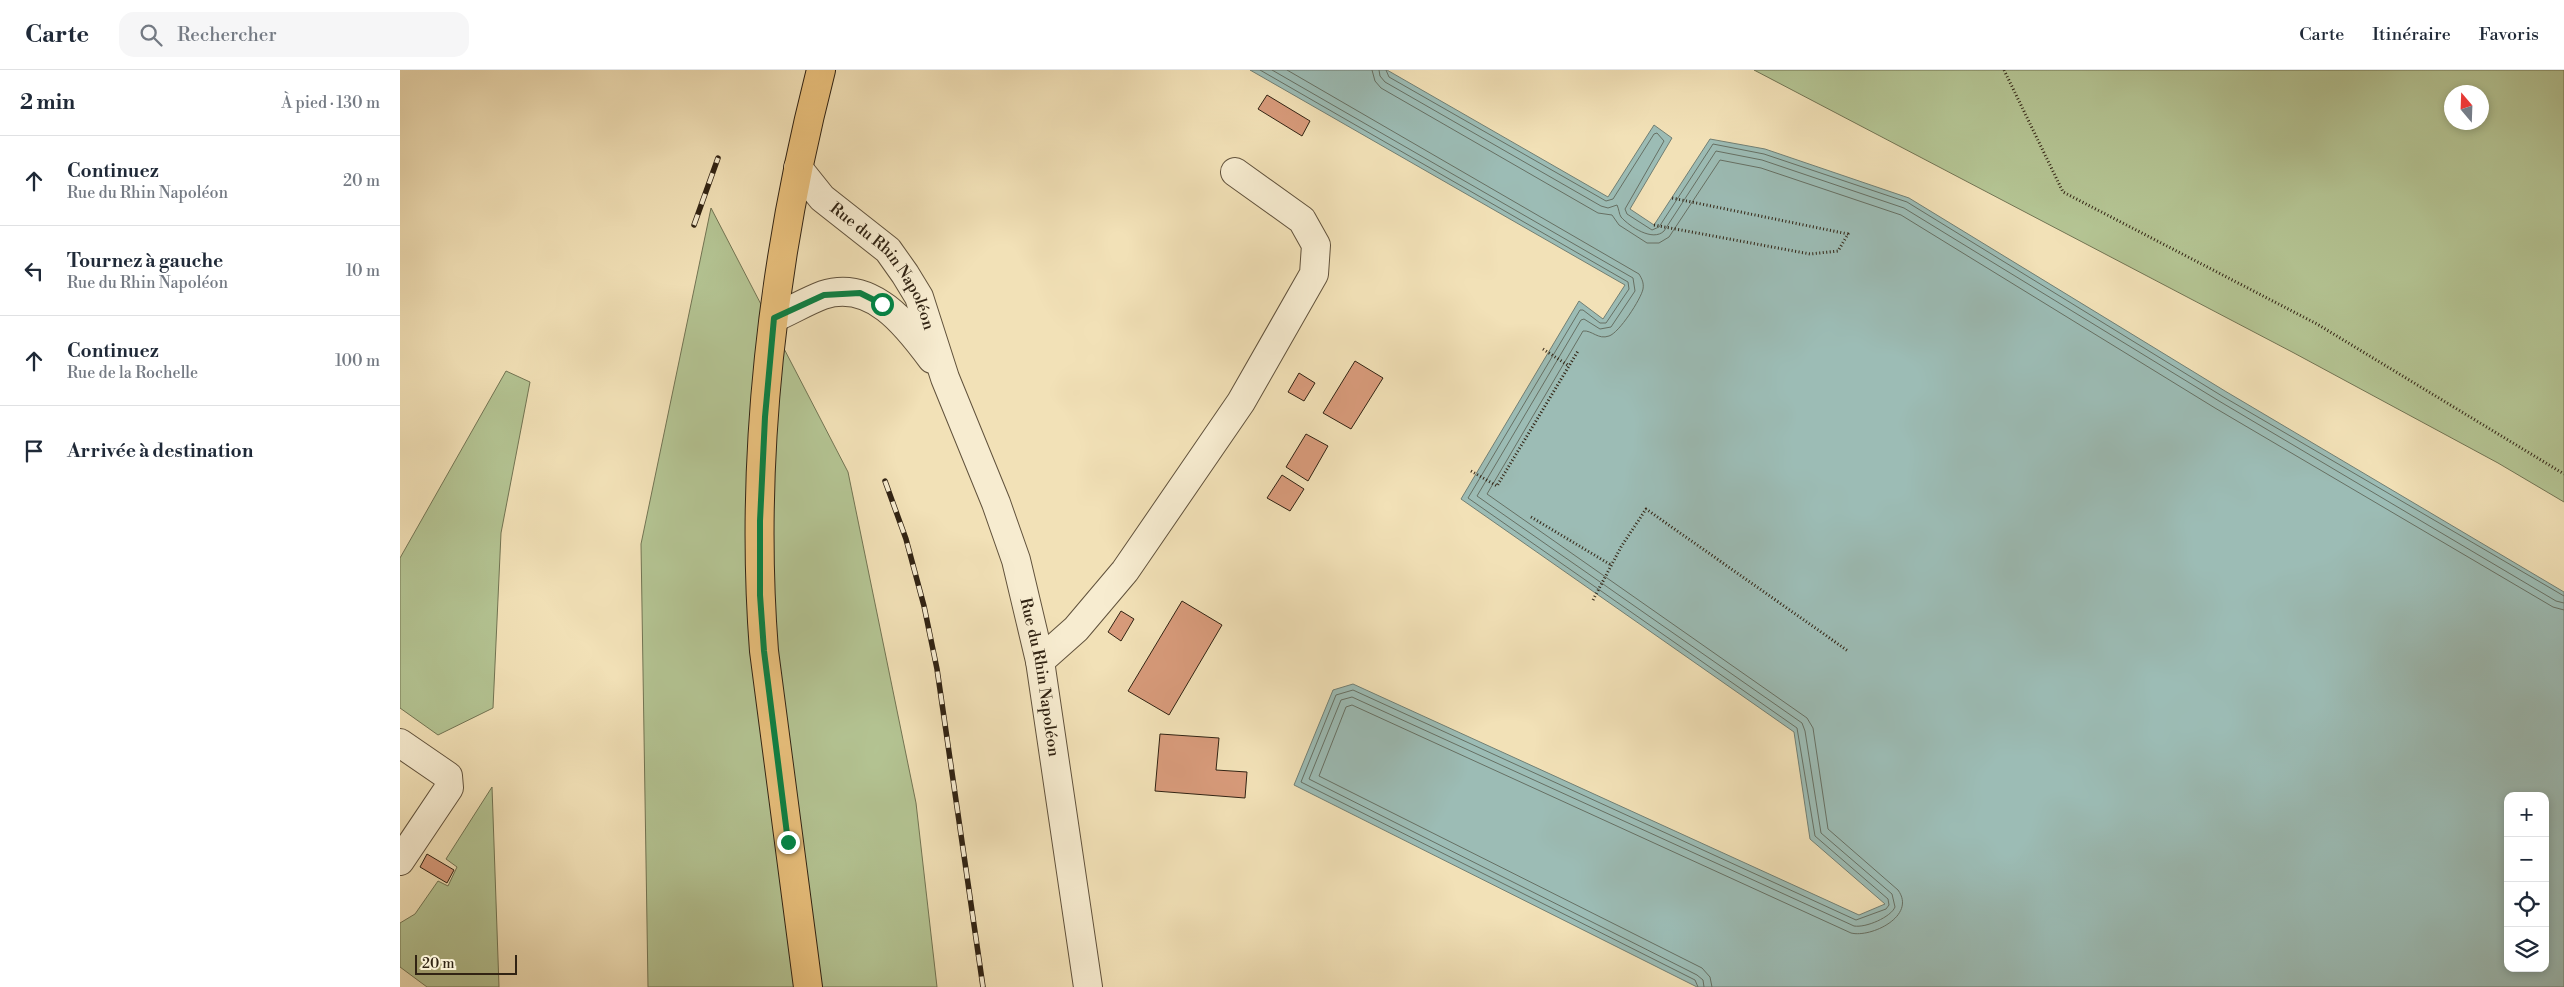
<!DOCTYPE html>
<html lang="fr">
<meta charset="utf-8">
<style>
:root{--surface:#fff;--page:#f6f6f7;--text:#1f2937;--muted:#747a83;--line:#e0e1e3}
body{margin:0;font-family:"Libre Bodoni",serif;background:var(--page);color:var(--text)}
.controls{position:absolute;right:15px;bottom:15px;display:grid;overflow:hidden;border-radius:10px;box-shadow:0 2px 8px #0003}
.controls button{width:45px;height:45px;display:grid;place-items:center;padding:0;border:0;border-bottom:1px solid var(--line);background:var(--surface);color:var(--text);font:25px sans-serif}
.compass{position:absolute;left:2044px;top:15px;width:45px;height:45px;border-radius:50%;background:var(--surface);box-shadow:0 2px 8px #0003;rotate:341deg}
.scale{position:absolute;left:15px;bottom:12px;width:102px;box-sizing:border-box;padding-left:5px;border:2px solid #312313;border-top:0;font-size:14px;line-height:18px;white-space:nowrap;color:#312313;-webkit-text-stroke:4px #f7ecd0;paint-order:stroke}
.stop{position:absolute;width:15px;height:15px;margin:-11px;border:4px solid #0b8043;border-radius:50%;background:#fff}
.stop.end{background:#0b8043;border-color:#fff;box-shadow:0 1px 5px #0008}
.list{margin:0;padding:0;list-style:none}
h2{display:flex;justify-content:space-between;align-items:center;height:65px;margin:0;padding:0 20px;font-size:21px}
h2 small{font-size:16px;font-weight:400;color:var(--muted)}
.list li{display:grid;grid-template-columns:32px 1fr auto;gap:15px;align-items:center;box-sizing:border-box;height:90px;padding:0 20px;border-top:1px solid var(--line)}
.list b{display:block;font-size:19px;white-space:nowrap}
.list p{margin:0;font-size:16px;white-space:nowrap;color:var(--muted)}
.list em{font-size:16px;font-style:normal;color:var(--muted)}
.icon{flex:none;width:28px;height:28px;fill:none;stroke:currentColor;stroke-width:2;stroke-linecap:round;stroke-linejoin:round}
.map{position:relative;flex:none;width:2164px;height:917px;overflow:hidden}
header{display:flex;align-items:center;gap:30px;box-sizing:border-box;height:70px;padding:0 25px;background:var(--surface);border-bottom:1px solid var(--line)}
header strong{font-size:24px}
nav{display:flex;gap:28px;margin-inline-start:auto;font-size:18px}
.search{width:350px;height:45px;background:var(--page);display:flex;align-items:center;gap:12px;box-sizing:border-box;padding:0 18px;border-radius:15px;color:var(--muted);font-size:19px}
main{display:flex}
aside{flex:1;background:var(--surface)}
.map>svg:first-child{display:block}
</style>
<header>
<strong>Carte</strong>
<div class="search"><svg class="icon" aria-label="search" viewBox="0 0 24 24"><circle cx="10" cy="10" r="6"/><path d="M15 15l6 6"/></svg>Rechercher</div>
<nav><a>Carte</a><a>Itinéraire</a><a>Favoris</a></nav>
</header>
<main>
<aside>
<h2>2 min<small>À pied · 130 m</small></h2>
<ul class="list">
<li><svg class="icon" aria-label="ahead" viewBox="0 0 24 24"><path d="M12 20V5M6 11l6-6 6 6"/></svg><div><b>Continuez</b><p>Rue du Rhin Napoléon</p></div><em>20 m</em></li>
<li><svg class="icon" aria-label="left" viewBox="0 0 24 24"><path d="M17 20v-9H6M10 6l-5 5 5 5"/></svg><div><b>Tournez à gauche</b><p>Rue du Rhin Napoléon</p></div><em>10 m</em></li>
<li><svg class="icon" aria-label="ahead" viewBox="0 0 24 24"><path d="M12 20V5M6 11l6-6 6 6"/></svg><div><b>Continuez</b><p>Rue de la Rochelle</p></div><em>100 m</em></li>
<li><svg class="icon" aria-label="arrive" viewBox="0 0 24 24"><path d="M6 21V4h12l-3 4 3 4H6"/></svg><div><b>Arrivée à destination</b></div></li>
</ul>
</aside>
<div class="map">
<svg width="2164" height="917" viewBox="0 0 2164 917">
<rect width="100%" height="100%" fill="#f2e1b7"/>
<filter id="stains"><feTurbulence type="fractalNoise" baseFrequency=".004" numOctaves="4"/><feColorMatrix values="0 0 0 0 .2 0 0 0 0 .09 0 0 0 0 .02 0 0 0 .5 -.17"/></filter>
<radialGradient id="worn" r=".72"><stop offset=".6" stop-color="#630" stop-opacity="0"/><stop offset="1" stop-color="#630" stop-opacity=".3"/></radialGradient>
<path fill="#b4c493" stroke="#727453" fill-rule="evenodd" d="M1354,0H2164V432L2098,393L1894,283ZM2082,22V52H2052V22Z
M311,138L448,402L516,733L537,917H248L241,474Z
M106,301L130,312L101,463L93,638L38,665L0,638V488Z
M92,717L99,917H27L0,897V853L15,844L38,811L48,816L57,797L46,789Z"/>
<path fill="#9cbcb5" stroke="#717f74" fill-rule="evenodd" d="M850,0H987L1208,127L1254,55L1272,68L1230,139L1254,155L1310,69L1365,79L1509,128L1825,321L2164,522V917H1297L894,715L933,620L953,614L1459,845L1485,834L1410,769L1394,662L1061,429L1179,231L1203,249L1225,215ZM2108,726H2145V898H2108Z"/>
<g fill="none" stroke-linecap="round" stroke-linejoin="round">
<path stroke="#667064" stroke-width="1" d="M860,0L1228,212L1229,219L1206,253H1200L1183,240H1180L1068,428L1397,658L1415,766L1488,829L1489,835L1486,839L1456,850L953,620L936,625L901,712L1295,910L1298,917
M872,0L1233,208L1235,221L1211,257L1200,259L1184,249L1181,250L1077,426L1402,653L1405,661L1421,763L1492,824L1495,837C1491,847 1466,858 1454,856L952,627L941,630L909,709L1297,905L1303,910L1304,917
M887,0L1239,204C1242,209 1244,213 1243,219C1241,229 1219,263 1209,266C1198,270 1192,260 1183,261L1087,424L1407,648L1413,658L1428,759L1498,820C1517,846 1471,868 1451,863L952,635L946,637L919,706L1302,898L1310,907L1312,917
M972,0L975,11L981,18L1198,143L1212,145L1219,155L1247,173H1259L1269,167L1320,90L1361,98L1501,145L1815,338L2153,537L2164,540
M979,0L980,6L985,12L1201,136L1208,138L1217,135C1219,139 1219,144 1221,147C1230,157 1253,172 1264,161L1316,81L1362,90L1504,138L1819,331L2156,531L2164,533
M986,0L989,7L1206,131L1213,129L1254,64L1257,63L1264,71L1225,139L1227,144L1252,160L1259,157L1313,74L1364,84L1507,132L1822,326L2164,526"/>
</g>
<path fill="#d89b7b" stroke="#312313" d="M867,25L910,51L902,66L858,39Z
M955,291L983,308L951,359L923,343Z
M899,303L915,313L904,331L888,322Z
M906,364L928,376L908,411L886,397Z
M882,405L904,419L890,441L867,428Z
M782,531L822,555L769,645L728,621Z
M721,541L734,549L721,571L708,562Z
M760,664L819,668L816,700L847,702L845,728L755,721Z
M27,784L54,800L47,813L20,797Z"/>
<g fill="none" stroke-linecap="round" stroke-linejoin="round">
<g stroke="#61523c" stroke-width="30">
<g id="minor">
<path id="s1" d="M398,98L422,128L488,180L505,204L519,227L545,308L596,433L616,490L640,591L688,917"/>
<path d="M374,248C390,241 407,231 423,225C472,209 507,255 532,289"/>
<path d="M640,591L676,559L725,501L841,332L914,204L916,175L902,150L835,102"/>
<path d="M0,673L48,706L49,718L0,791"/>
</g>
</g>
<g stroke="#312313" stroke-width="30">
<path id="major" d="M408,917L364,581C349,388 373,187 421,0"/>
</g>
<path stroke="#312313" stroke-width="3" stroke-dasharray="1 2.5" stroke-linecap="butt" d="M1604,0L1663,122L1917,254L2164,404
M1254,155L1410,184L1438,181L1448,164L1272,128
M1143,279L1169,296
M1071,401L1097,416L1178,281
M1131,447L1211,495
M1193,530L1221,477L1246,439L1448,581"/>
<use href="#minor" stroke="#f7ecd0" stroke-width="28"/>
<use href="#major" stroke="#e9c07c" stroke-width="28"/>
<g stroke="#312313" stroke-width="5.5">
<path id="rail" d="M294,155L318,88
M485,411L506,469L524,536L537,599L583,917"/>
</g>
<use href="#rail" stroke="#f7ecd0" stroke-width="4" stroke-dasharray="11" stroke-linecap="butt"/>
</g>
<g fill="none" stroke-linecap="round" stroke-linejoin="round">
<path stroke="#0b8043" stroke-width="6" d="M388,772L364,581L360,525V451L365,347L374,248L424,225L460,223L482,234"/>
</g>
<g text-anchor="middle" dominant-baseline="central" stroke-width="5" stroke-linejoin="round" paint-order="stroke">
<g font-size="16" fill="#312313" stroke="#f7ecd0">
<text stroke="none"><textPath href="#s1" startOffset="132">Rue du Rhin Napoléon</textPath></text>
<text stroke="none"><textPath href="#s1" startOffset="579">Rue du Rhin Napoléon</textPath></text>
</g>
</g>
<rect width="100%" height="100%" filter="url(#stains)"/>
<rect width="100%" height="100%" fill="url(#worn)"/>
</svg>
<div class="controls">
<button>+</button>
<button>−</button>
<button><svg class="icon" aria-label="locate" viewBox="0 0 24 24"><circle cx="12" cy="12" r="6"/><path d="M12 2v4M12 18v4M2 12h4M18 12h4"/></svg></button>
<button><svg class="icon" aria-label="layers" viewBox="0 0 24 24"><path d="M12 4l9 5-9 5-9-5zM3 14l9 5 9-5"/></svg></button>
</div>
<svg class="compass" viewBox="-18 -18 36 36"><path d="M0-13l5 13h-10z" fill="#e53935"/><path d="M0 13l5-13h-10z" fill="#747a83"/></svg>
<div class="scale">20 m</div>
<div class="stop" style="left:482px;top:234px"></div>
<div class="stop end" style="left:388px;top:772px"></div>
</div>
</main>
